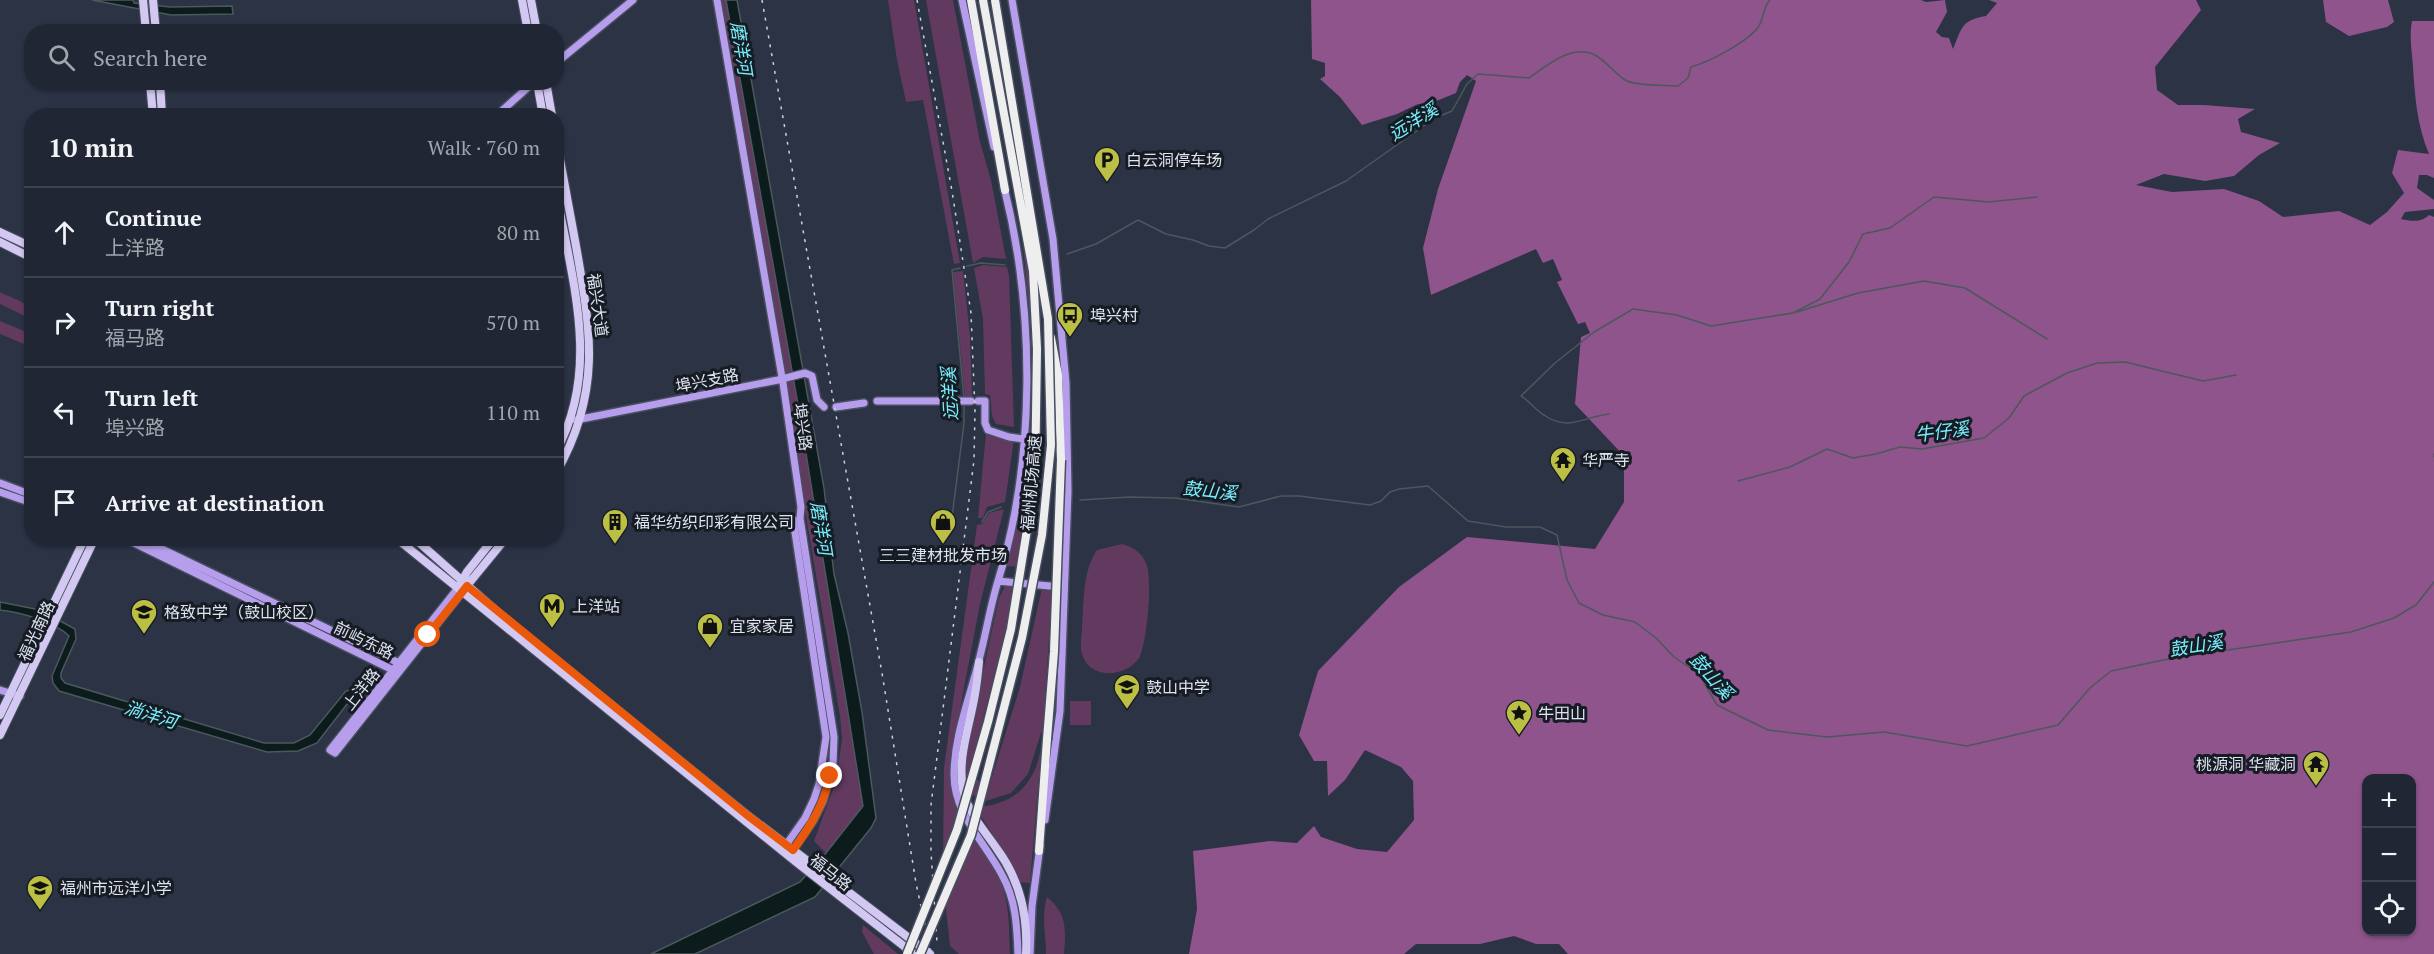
<!DOCTYPE html>
<meta charset="utf-8">
<style>
:root{--surface:#202634;--page:#282e3c;--text:#f1f3f6;--muted:#a2a5ac;--line:#3d434f}
body{margin:0;font-family:"PT Serif","Noto Sans SC",serif;background:var(--page);color:var(--text)}
.controls{position:absolute;right:18px;bottom:18px;display:grid;overflow:hidden;border-radius:12px;box-shadow:0 2px 4px #0004}
.controls button{width:54px;height:54px;display:grid;place-items:center;padding:0;border:0;border-bottom:2px solid var(--line);background:var(--surface);color:var(--text);font:30px sans-serif}
.stop{position:absolute;width:18px;height:18px;margin:-14px;border:4px solid #ea580c;border-radius:50%;background:#fff}
.stop.end{background:#ea580c;border-color:#fff;box-shadow:0 2px 6px #0008}
.list{margin:0;padding:0;list-style:none}
h2{display:flex;justify-content:space-between;align-items:center;height:78px;margin:0;padding:0 24px;font-size:26px}
h2 small{font-size:20px;font-weight:400;color:var(--muted)}
.list li{display:grid;grid-template-columns:39px 1fr auto;gap:18px;align-items:center;box-sizing:border-box;height:90px;padding:0 24px;border-top:2px solid var(--line)}
.list b{display:block;font-size:22px;white-space:nowrap}
.list p{margin:0;font-size:20px;white-space:nowrap;color:var(--muted)}
.list em{font-size:20px;font-style:normal;color:var(--muted)}
.icon{flex:none;width:33px;height:33px;fill:none;stroke:currentColor;stroke-width:2;stroke-linecap:round;stroke-linejoin:round}
.map{position:relative;flex:none;width:2434px;height:954px;overflow:hidden}
.search{position:absolute;background:var(--surface);box-shadow:0 2px 4px #0004;left:24px;top:24px;width:540px;height:66px;display:flex;align-items:center;gap:15px;box-sizing:border-box;padding:0 21px;border-radius:24px;color:var(--muted);font-size:22px}
.panel{position:absolute;background:var(--surface);box-shadow:0 2px 4px #0004;left:24px;top:108px;width:540px;height:438px;border-radius:24px}
.map>svg:first-child{display:block}
</style>
<div class="map">
<svg width="2434" height="954" viewBox="0 0 2434 954">
<rect width="100%" height="100%" fill="#2b3345"/>
<path fill="#623a60" d="M718,0H726L799,410L863,803L861,811L826,853L814,841L836,781L842,739L840,716Z
M888,0H914L960,263L954,264L923,100L906,102L897,60Z
M926,0H953L980,142L991,180L1006,259L983,257L973,263Z
M1023,245L1029,265L1033,313L1031,498L1020,567L1005,566C1015,523 1026,479 1030,434C1036,372 1029,307 1023,245Z
M983,265L1007,267L1009,276L1014,427L996,424L992,416L990,395L985,394L983,319L974,268Z
M963,271L970,336L972,396L965,397L953,272Z
M0,292C14,300 32,301 31,319L0,304Z
M0,321L31,334V347L0,334Z
M986,433L1014,439L1005,502L987,507L983,518H978Z
M1004,509L980,604L953,746V773L961,811L943,857L944,768L977,525L982,524L989,513Z
M1122,544C1133,547 1141,552 1146,563C1153,577 1147,644 1139,658C1128,675 1097,680 1085,661C1079,651 1081,640 1082,629C1084,603 1082,572 1097,550Z
M1005,586H1017L969,773L980,782L990,783L1020,687L1042,588L1052,589L1043,731L1041,733L1028,774L1011,793L986,801L973,795L966,781L965,754L999,598Z
M1070,701H1091V725H1070Z
M1042,740L1030,883L1018,882L1009,860L975,807C1017,806 1038,780 1042,740Z
M974,838C983,851 993,864 999,878C1010,901 1009,930 1010,954H959L950,946L945,900Z
M1047,897C1067,913 1066,930 1064,954H1046C1046,934 1041,917 1047,897Z
M863,925L898,954H874L862,932Z"/>
<path fill="#8e548b" fill-rule="evenodd" d="M1311,0H1921L1926,2L1945,0L1947,12L1936,32L1942,37L1949,38L1953,49C1962,28 1961,20 1986,16L1997,3L1989,0H2196L2201,10L2155,67L2157,90L2178,105H2204L2255,109L2238,119L2241,132L2280,143L2259,155L2234,176L2205,181L2164,174L2136,185L2172,192L2224,189L2259,201L2283,217L2339,211L2370,225L2387,212L2404,193L2392,173L2398,150L2429,154C2417,125 2415,98 2413,67C2412,51 2409,37 2412,21H2434V178L2427,175H2419L2417,188L2434,200V209L2405,212L2401,219C2411,221 2421,223 2429,215L2434,217V954H1568L1559,944H1536L1514,936L1480,944H1416L1404,954H1189L1197,909L1193,851L1270,841L1297,843L1314,826L1321,837L1357,849L1387,852L1414,820L1413,781L1401,767L1365,750L1345,780L1328,796L1327,761H1314L1299,735L1318,671L1399,587L1467,537L1595,549L1624,502V456L1575,404L1581,337L1590,333L1585,322L1578,324L1557,282L1562,280L1553,259L1543,263L1536,249L1431,295L1423,248L1438,189L1476,81L1467,75L1460,82L1456,93L1424,106L1418,104L1397,114L1362,125L1340,97L1320,79L1325,76V63L1312,59ZM2366,778H2412V932H2366Z
M2323,0H2388L2394,22L2387,27L2349,36L2326,22Z"/>
<path fill="#0c1c1d" stroke="#4b585c" stroke-width="1.5" d="M92,0H133L134,3L170,7L232,6L233,14L171,15Z
M726,0H737L824,488L834,574L848,633L862,712L876,818L871,828L815,897L695,954H651L800,882L826,853L863,806L799,410Z
M0,602L40,610L75,629L76,639L61,673V678L65,683L264,743H294L310,735L346,691L351,690L363,692L356,701L351,699L317,743L298,751L267,752L59,691L53,683L52,676L69,636C55,622 20,612 0,610Z"/>
<g fill="none" stroke-linecap="round" stroke-linejoin="round">
<path stroke="#4b585c" stroke-width="1.5" d="M1067,254L1096,244L1138,220L1166,234L1193,240L1209,246L1225,248L1254,230L1268,219L1346,181L1435,118L1452,111L1467,84L1478,74L1529,78C1546,66 1573,43 1595,55C1607,61 1615,75 1627,81C1638,86 1665,85 1678,86L1688,78L1691,67C1709,62 1748,42 1759,26C1764,17 1763,7 1770,0
M967,266L981,263L1005,265
M960,268L952,270L964,398
M1797,312L1858,293L1924,281L1965,288L2047,339
M1609,414C1583,417 1568,432 1544,415C1535,410 1530,401 1521,396L1555,363L1594,332L1633,309L1677,315L1711,326L1793,313L1820,299L1849,262L1863,234L1890,228L1934,197L1989,202L2037,197
M2434,454V457
M1738,481L1790,467L1827,449L1853,458L1876,454L1900,447L1922,449L1984,438L2009,418L2024,396L2067,373L2097,363L2125,362L2203,381L2236,375
M1080,500L1129,497L1175,498L1239,507L1281,496H1299L1370,505L1381,501L1390,492L1399,489L1428,486L1468,521L1506,527H1540L1557,535L1567,580L1579,603L1603,615L1635,622L1656,638L1674,657L1699,674L1717,705L1768,730L1827,737L1884,732L1967,746L2058,725L2090,688L2111,671L2173,658L2351,632L2394,618L2416,605L2434,582
M982,522L988,512L1001,507
M951,525L964,423V403"/>
<g stroke="#474f60" stroke-width="10">
<path id="secondary" d="M717,0L783,383L801,507L800,518L834,737L833,764L823,801L813,821L793,850
M962,0L994,147
M1012,0L1053,239L1066,383L1068,491L1060,711L1045,820
M556,63L633,0
M496,116L534,82
M1004,187C1035,311 1036,458 998,581C990,607 986,634 979,660C970,698 954,735 954,775C954,815 985,842 1002,875C1016,900 1017,926 1018,954
M877,401H971
M978,401H985V423L988,430L1009,437L1024,439
M836,407L864,403
M576,420L778,380L805,373L812,376L817,400L824,407
M0,483L32,495
M0,492L32,503
M124,538L397,672
M139,538L401,664
M998,581L1060,587
M458,588L330,750L335,753L463,591
M0,690L20,696
M786,845L805,818L814,799L819,784L826,737L793,519
M1030,954L1032,906L1040,846"/>
</g>
<g stroke="#474f60" stroke-width="10">
<path id="primary" d="M143,0L146,32
M153,0L156,32
M522,0L528,32
M531,0L537,32
M150,82L153,116
M160,82L162,116
M537,82L543,116
M546,82L552,116
M556,138C563,174 569,210 576,246C591,331 602,393 556,473
M556,191C571,277 602,369 556,451
M0,232L32,247
M0,242L32,258
M396,538L796,862L914,954
M414,538L503,617L747,815L930,954
M459,586L467,572L494,538
M465,588L506,538
M979,662C978,673 977,683 975,694C970,726 957,757 963,790C968,813 984,830 997,849C1020,880 1028,916 1026,954
M0,715L85,538
M0,735L95,538"/>
</g>
<g stroke="#474f60" stroke-width="11">
<path id="highway" d="M971,0L1005,190
M1051,338L1058,375L1061,460
M1039,851L1047,739"/>
</g>
<use href="#secondary" stroke="#b69eed" stroke-width="7"/>
<use href="#primary" stroke="#d3c8f1" stroke-width="8"/>
<use href="#highway" stroke="#eee" stroke-width="8"/>
<path stroke="#cbd1de" stroke-width="1.5" stroke-dasharray="3 6" stroke-linecap="butt" d="M762,0L882,673L916,883L931,954
M917,0L952,191L971,313L975,411L974,460L931,805V852L937,943"/>
<g stroke="#474f60" stroke-width="11" stroke-linecap="butt">
<path id="highway-bridge" d="M1047,739L1054,652L1061,460
M907,954L957,830L988,722L1011,629L1035,480L1037,349L1033,271L983,0
M920,954L971,835L1022,638L1042,535L1051,445L1048,319L995,0"/>
</g>
<use href="#highway-bridge" stroke="#eee" stroke-width="8"/>
</g>
<g fill="none" stroke-linecap="round" stroke-linejoin="round">
<path stroke="#ea580c" stroke-width="8" d="M428,635L467,586L747,815L793,850C810,827 824,805 830,776"/>
</g>
<defs>
<g id="parking-pin" transform="scale(1.35)"><path d="M0 17L-7.5 6A9.5 9.5 0 1 1 7.5 6Z" fill="#bbc045" stroke="#171b23"/><path d="M-3.5-5.5H1a3.5 3.5 0 0 1 0 7H-1V5.5H-3.5ZM-1-3.4V-.6H.8a1.4 1.4 0 0 0 0-2.8Z" fill="#111"/></g>
<g id="bus-pin" transform="scale(1.35)"><path d="M0 17L-7.5 6A9.5 9.5 0 1 1 7.5 6Z" fill="#bbc045" stroke="#171b23"/><path d="M-5-6H5V4H4V6H2V4H-2V6H-4V4H-5ZM-3.5-4V0h7V-4ZM-3.5 1.2v1.5H-2V1.2ZM2 1.2v1.5H3.5V1.2Z" fill="#111"/></g>
<g id="temple-pin" transform="scale(1.35)"><path d="M0 17L-7.5 6A9.5 9.5 0 1 1 7.5 6Z" fill="#bbc045" stroke="#171b23"/><path d="M0-6L5-2H3V0L6.5 2.5H4V6H1.5V3h-3V6H-4V2.5H-6.5L-3 0V-2H-5Z" fill="#111"/></g>
<g id="building-pin" transform="scale(1.35)"><path d="M0 17L-7.5 6A9.5 9.5 0 1 1 7.5 6Z" fill="#bbc045" stroke="#171b23"/><path d="M-4-6H4V6H1V3H-1V6H-4ZM-2.5-4.3h1.7v1.8h-1.7ZM.8-4.3h1.7v1.8H.8ZM-2.5-1h1.7V.8h-1.7ZM.8-1h1.7V.8H.8Z" fill="#111"/></g>
<g id="shop-pin" transform="scale(1.35)"><path d="M0 17L-7.5 6A9.5 9.5 0 1 1 7.5 6Z" fill="#bbc045" stroke="#171b23"/><path d="M-5-2.5h2.3a2.7 3.5 0 0 1 5.4 0H5L5.5 6h-11ZM-1.5-2.5h3a1.5 2.3 0 0 0-3 0Z" fill="#111"/></g>
<g id="metro-pin" transform="scale(1.35)"><path d="M0 17L-7.5 6A9.5 9.5 0 1 1 7.5 6Z" fill="#bbc045" stroke="#171b23"/><path d="M-5.5 5V-5H-3L0 0L3-5H5.5V5H3V-.5L0 4L-3-.5V5Z" fill="#111"/></g>
<g id="school-pin" transform="scale(1.35)"><path d="M0 17L-7.5 6A9.5 9.5 0 1 1 7.5 6Z" fill="#bbc045" stroke="#171b23"/><path d="M0-5L7-2L0 1L-7-2ZM-4 1L0 2.5L4 1V4Q0 6-4 4Z" fill="#111"/></g>
<g id="sight-pin" transform="scale(1.35)"><path d="M0 17L-7.5 6A9.5 9.5 0 1 1 7.5 6Z" fill="#bbc045" stroke="#171b23"/><path d="M0-6L1.8-2.2L6-1.7L2.9 1.2L3.7 5.4L0 3.3L-3.7 5.4L-2.9 1.2L-6-1.7L-1.8-2.2Z" fill="#111"/></g>
</defs>
<g fill-rule="evenodd">
<use href="#parking-pin" x="1107" y="160"/>
<use href="#bus-pin" x="1070" y="315"/>
<use href="#temple-pin" x="1563" y="460"/>
<use href="#building-pin" x="615" y="522"/>
<use href="#shop-pin" x="943" y="522"/>
<use href="#metro-pin" x="552" y="606"/>
<use href="#school-pin" x="144" y="612"/>
<use href="#shop-pin" x="710" y="626"/>
<use href="#school-pin" x="1127" y="687"/>
<use href="#sight-pin" x="1519" y="713"/>
<use href="#temple-pin" x="2316" y="764"/>
<use href="#school-pin" x="40" y="888"/>
</g>
<g text-anchor="middle" dominant-baseline="central" stroke-width="6" stroke-linejoin="round" paint-order="stroke">
<g font-size="16" fill="#dde3ef" stroke="#171b23" text-anchor="start">
<text x="1126" y="160">白云洞停车场</text>
<text x="1090" y="315">埠兴村</text>
<text x="1582" y="460">华严寺</text>
<text x="634" y="522">福华纺织印彩有限公司</text>
<text x="943" y="555" text-anchor="middle">三三建材批发市场</text>
<text x="572" y="606">上洋站</text>
<text x="164" y="612">格致中学（鼓山校区）</text>
<text x="730" y="626">宜家家居</text>
<text x="1146" y="687">鼓山中学</text>
<text x="1538" y="713">牛田山</text>
<text x="2296" y="764" text-anchor="end">桃源洞 华藏洞</text>
<text x="60" y="888">福州市远洋小学</text>
</g>
<g font-size="16" fill="#dde3ef" stroke="#171b23">
<text transform="translate(598 305) rotate(82)">福兴大道</text>
<text transform="translate(707 380) rotate(-11)">埠兴支路</text>
<text transform="translate(803 427) rotate(82)">埠兴路</text>
<text transform="translate(1031 483) rotate(-85)">福州机场高速</text>
<text transform="translate(36 631) rotate(-65)">福光南路</text>
<text transform="translate(364 640) rotate(26)">前屿东路</text>
<text transform="translate(361 689) rotate(-52)">上洋路</text>
<text transform="translate(831 872) rotate(38)">福马路</text>
</g>
<g font-size="18" font-style="italic" fill="#76effc" stroke="#171b23">
<text transform="translate(742 48) rotate(81)">磨洋河</text>
<text transform="translate(1413 121) rotate(-32)">远洋溪</text>
<text transform="translate(949 394) rotate(-93)">远洋溪</text>
<text transform="translate(1942 431) rotate(-7)">牛仔溪</text>
<text transform="translate(1210 490) rotate(6)">鼓山溪</text>
<text transform="translate(822 528) rotate(81)">磨洋河</text>
<text transform="translate(2196 645) rotate(-9)">鼓山溪</text>
<text transform="translate(1712 676) rotate(48)">鼓山溪</text>
<text transform="translate(151 714) rotate(17)">淌洋河</text>
</g>
</g>
</svg>
<div class="controls">
<button>+</button>
<button>−</button>
<button><svg class="icon" aria-label="locate" viewBox="0 0 24 24"><circle cx="12" cy="12" r="6"/><path d="M12 2v4M12 18v4M2 12h4M18 12h4"/></svg></button>
</div>
<div class="stop" style="left:428px;top:635px"></div>
<div class="stop end" style="left:830px;top:776px"></div>
<div class="search"><svg class="icon" aria-label="search" viewBox="0 0 24 24"><circle cx="10" cy="10" r="6"/><path d="M15 15l6 6"/></svg>Search here</div>
<section class="panel">
<h2>10 min<small>Walk · 760 m</small></h2>
<ul class="list">
<li><svg class="icon" aria-label="ahead" viewBox="0 0 24 24"><path d="M12 20V5M6 11l6-6 6 6"/></svg><div><b>Continue</b><p>上洋路</p></div><em>80 m</em></li>
<li><svg class="icon" aria-label="right" viewBox="0 0 24 24"><path d="M7 20v-9h11M14 6l5 5-5 5"/></svg><div><b>Turn right</b><p>福马路</p></div><em>570 m</em></li>
<li><svg class="icon" aria-label="left" viewBox="0 0 24 24"><path d="M17 20v-9H6M10 6l-5 5 5 5"/></svg><div><b>Turn left</b><p>埠兴路</p></div><em>110 m</em></li>
<li><svg class="icon" aria-label="arrive" viewBox="0 0 24 24"><path d="M6 21V4h12l-3 4 3 4H6"/></svg><div><b>Arrive at destination</b></div></li>
</ul>
</section>
</div>
